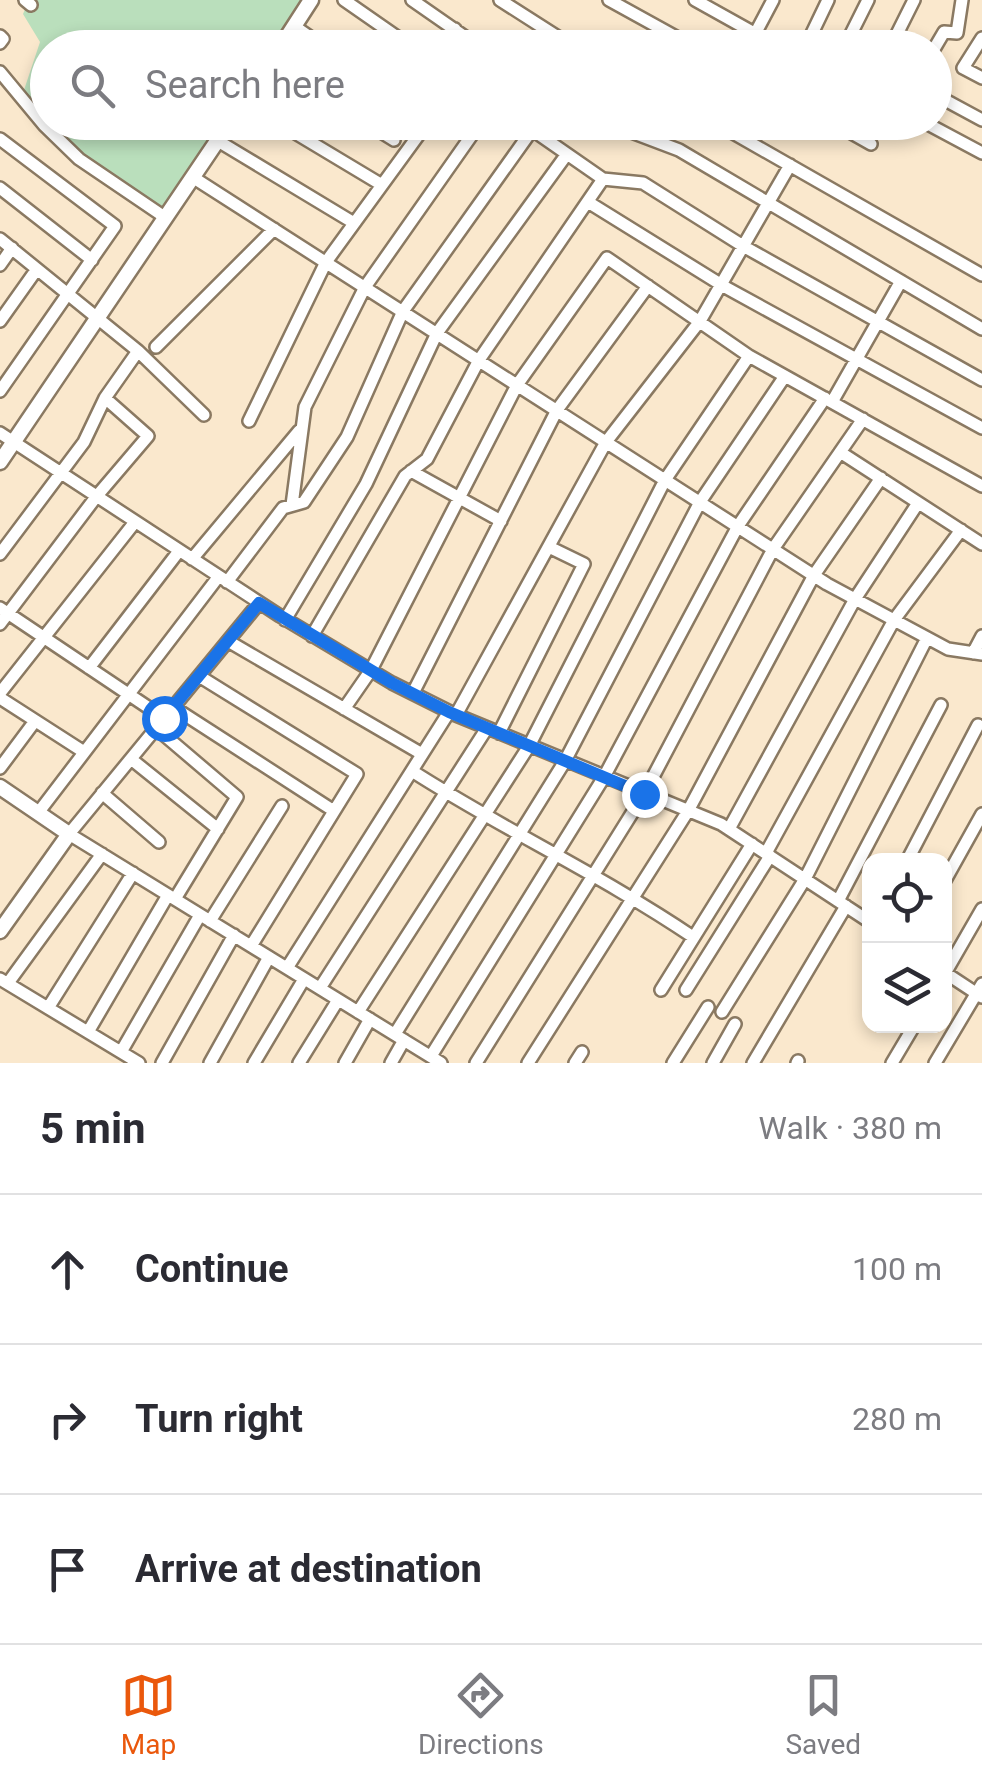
<!DOCTYPE html>
<meta charset="utf-8">
<style>
:root{--surface:#fff;--page:#f2f2f3;--text:#2b2b33;--muted:#7c7c81;--line:#e1e1e2;--accent:#ea580c}
body{margin:0;font-family:Roboto,sans-serif;background:var(--page);color:var(--text)}
.controls{position:absolute;right:30px;bottom:30px;display:grid;overflow:hidden;border-radius:20px;box-shadow:0 5px 15px #0003}
.controls button{width:90px;height:90px;display:grid;place-items:center;padding:0;border:0;border-bottom:2px solid var(--line);background:var(--surface);color:var(--text);font:50px sans-serif}
.stop{position:absolute;width:30px;height:30px;margin:-22px;border:8px solid #1a73e8;border-radius:50%;background:#fff}
.stop.end{background:#1a73e8;border-color:#fff;box-shadow:0 2px 10px #0008}
.list{margin:0;padding:0;list-style:none}
h2{display:flex;justify-content:space-between;align-items:center;height:130px;margin:0;padding:0 40px;font-size:42px}
h2 small{font-size:32px;font-weight:400;color:var(--muted)}
.list li{display:grid;grid-template-columns:65px 1fr auto;gap:30px;align-items:center;box-sizing:border-box;height:150px;padding:0 40px;border-top:2px solid var(--line)}
.list b{display:block;font-size:38px;white-space:nowrap}
.list em{font-size:32px;font-style:normal;color:var(--muted)}
.icon{flex:none;width:55px;height:55px;fill:none;stroke:currentColor;stroke-width:2;stroke-linecap:round;stroke-linejoin:round}
.map{position:relative;flex:none;width:982px;height:1063px;overflow:hidden}
.search{position:absolute;background:var(--surface);box-shadow:0 5px 15px #0003;left:30px;right:30px;top:30px;height:110px;display:flex;align-items:center;gap:25px;box-sizing:border-box;padding:0 35px;border-radius:55px;color:var(--muted);font-size:38px}
.sheet{height:580px;background:var(--surface)}
nav{display:flex;justify-content:space-around;align-items:center;box-sizing:border-box;height:140px;border-top:2px solid var(--line);background:var(--surface);font-size:28px;color:var(--muted)}
nav a{display:grid;justify-items:center;gap:5px}
nav .on{color:var(--accent)}
.map>svg:first-child{display:block}
</style>
<div class="map">
<svg width="982" height="1063" viewBox="0 0 982 1063">
<rect width="100%" height="100%" fill="#fae8cd"/>
<path fill="#badfbc" d="M29,0H311L280,47L48,48L47,118L24,90L40,42L23,14Z
M52,123H230L167,216L79,155Z"/>
<g fill="none" stroke-linecap="round" stroke-linejoin="round">
<g stroke="#8a7962" stroke-width="16">
<path id="minor" d="M25,0L31,5
M344,0L413,48
M412,0L481,48
M500,0L575,48
M609,0L696,48
M695,0L781,48
M294,26L326,48
M755,34L773,0
M0,36L3,39L0,43
M982,38L963,68L982,78
M442,48L455,29
M805,48L828,0
M844,48L868,0
M890,48L914,0
M934,49L944,32L957,33L962,0
M0,72L44,125L79,159L166,218
M945,100L982,120
M277,122L382,185
M365,122L394,140
M521,122L603,179L643,183L743,246L982,380
M605,122L679,150L982,329
M714,122L982,275
M832,122L871,144
M924,122L982,153
M0,139L115,226L0,391
M218,141L354,223
M194,178L827,584L948,649L982,654
M0,188L92,260
M588,202L725,287L982,428
M0,239L138,351L105,398L84,442L0,554
M0,265L12,248
M0,321L37,269
M156,347L274,229
M138,351L204,415
M832,402L901,281
M249,421L326,262L428,122
M0,433L280,616L392,683L456,715L721,824L870,922
M840,452L982,544
M411,471L501,521
M292,505L305,407L365,287L481,122
M192,559L299,431
M227,582L283,508L304,502L347,437L403,311L532,130
M259,603L69,834L441,1063
M0,608L164,718
M285,620L366,484L437,333L567,154
M0,624L96,497L148,436L105,398
M312,636L405,476L427,459L479,360L603,179
M228,641L422,754
M973,653L982,636
M89,668L179,551
M199,676L357,774L251,946
M0,693L135,522
M413,693L557,410L648,286
M0,698L84,752
M173,707L334,811
M344,709L371,670L517,385L607,258L749,356L982,486
M456,715L606,442L700,321L790,165
M156,728L237,797L175,899
M499,733L584,564L549,547
M131,759L218,829
M0,768L35,721
M412,771C504,830 603,876 693,937
M102,793L159,842
M38,813L219,576
M729,829L855,599L918,503
M766,853L894,620L961,530
M907,861L978,725
M944,882L982,814
M838,901L941,705
M210,921L282,806
M287,968L449,712
M944,972L982,997
M944,975L982,909
M0,979L139,1063
M8,983L102,854
M320,988L487,728
M661,990L752,844
M686,990L770,856
M48,1008L133,873
M358,1012L529,746L665,480L749,356
M722,1012L805,879L927,638
M88,1032L168,895
M395,1034L565,761L700,502L785,376
M121,1052L200,915
M431,1056L604,777L738,526L825,398
M162,1063L234,935
M210,1063L269,957
M254,1063L304,979
M299,1063L338,1000
M345,1063L370,1019
M391,1063L404,1040
M476,1063L644,794L773,549L863,419
M528,1063L688,811L814,575L881,478
M575,1063L582,1052
M673,1063L708,1007
M713,1063L735,1024
M753,1063L846,906
M797,1063L798,1061
M892,1063L914,1026
M935,1063L982,984"/>
</g>
<g stroke="#8a7962" stroke-width="19">
<path id="tertiary" d="M280,48L311,0
M0,462L230,122
M0,787L69,834L0,931"/>
</g>
<use href="#minor" stroke="#fff" stroke-width="11"/>
<use href="#tertiary" stroke="#fff" stroke-width="14"/>
</g>
<g fill="none" stroke-linecap="round" stroke-linejoin="round">
<path stroke="#1a73e8" stroke-width="12" d="M164,718L259,603L392,683L449,712L644,794"/>
</g>
</svg>
<div class="controls">
<button><svg class="icon" aria-label="locate" viewBox="0 0 24 24"><circle cx="12" cy="12" r="6"/><path d="M12 2v4M12 18v4M2 12h4M18 12h4"/></svg></button>
<button><svg class="icon" aria-label="layers" viewBox="0 0 24 24"><path d="M12 4l9 5-9 5-9-5zM3 14l9 5 9-5"/></svg></button>
</div>
<div class="stop" style="left:164px;top:718px"></div>
<div class="stop end" style="left:644px;top:794px"></div>
<div class="search"><svg class="icon" aria-label="search" viewBox="0 0 24 24"><circle cx="10" cy="10" r="6"/><path d="M15 15l6 6"/></svg>Search here</div>
</div>
<section class="sheet">
<h2>5 min<small>Walk · 380 m</small></h2>
<ul class="list">
<li><svg class="icon" aria-label="ahead" viewBox="0 0 24 24"><path d="M12 20V5M6 11l6-6 6 6"/></svg><div><b>Continue</b></div><em>100 m</em></li>
<li><svg class="icon" aria-label="right" viewBox="0 0 24 24"><path d="M7 20v-9h11M14 6l5 5-5 5"/></svg><div><b>Turn right</b></div><em>280 m</em></li>
<li><svg class="icon" aria-label="arrive" viewBox="0 0 24 24"><path d="M6 21V4h12l-3 4 3 4H6"/></svg><div><b>Arrive at destination</b></div></li>
</ul>
</section>
<nav>
<a class="on"><svg class="icon" aria-label="map" viewBox="0 0 24 24"><path d="M3 6l6-2 6 2 6-2v14l-6 2-6-2-6 2zM9 4v14M15 6v14"/></svg>Map</a>
<a><svg class="icon" aria-label="directions" viewBox="0 0 24 24"><path d="M12 3l9 9-9 9-9-9zM9 14v-3h6M13 9l2 2-2 2"/></svg>Directions</a>
<a><svg class="icon" aria-label="saved" viewBox="0 0 24 24"><path d="M7 4h10v16l-5-4-5 4z"/></svg>Saved</a>
</nav>
